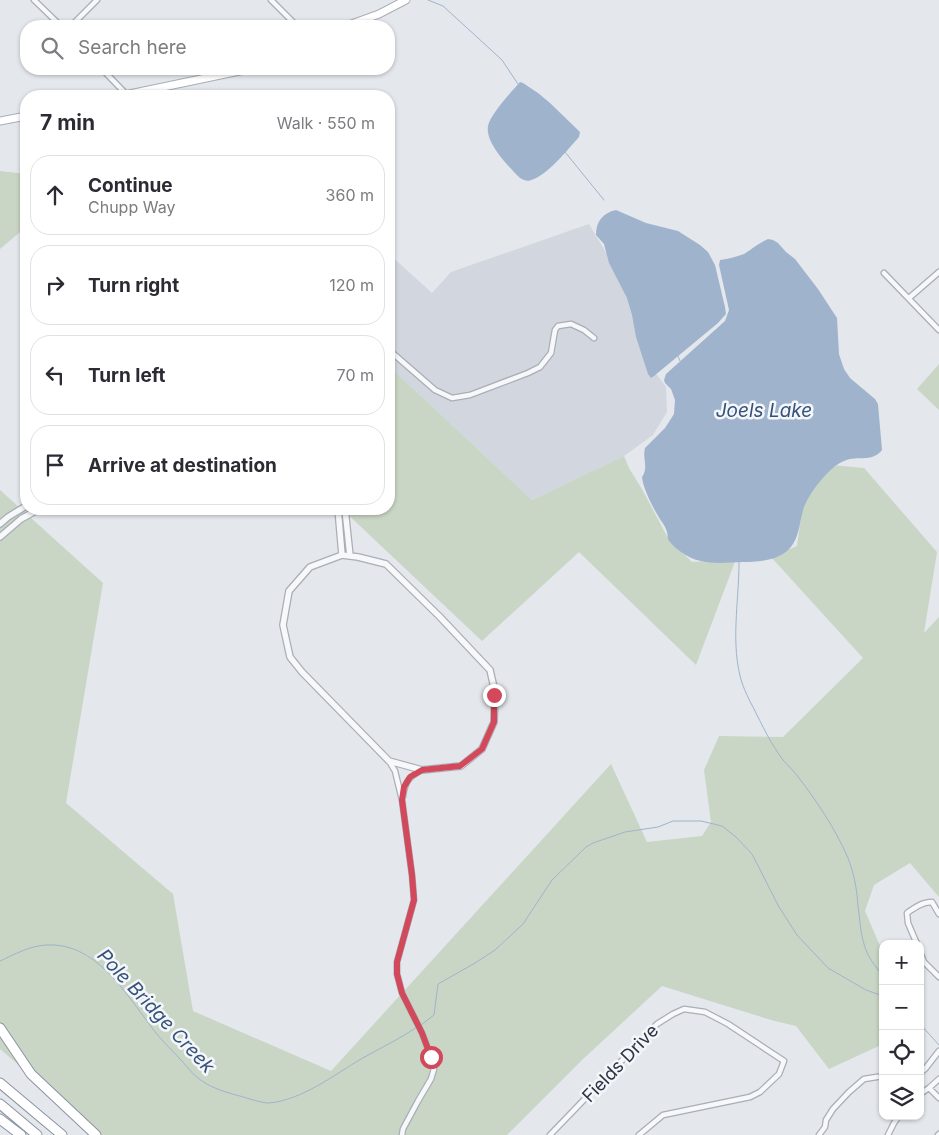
<!DOCTYPE html>
<meta charset="utf-8">
<style>
:root{--surface:#fff;--page:#f7f7f7;--text:#2b2b33;--muted:#7c7c81;--line:#e1e1e2}
body{margin:0;font-family:Inter,sans-serif;background:var(--page);color:var(--text)}
.controls{position:absolute;right:15px;bottom:15px;display:grid;overflow:hidden;border-radius:10px;box-shadow:0 1px 4px #0004}
.controls button{width:45px;height:45px;display:grid;place-items:center;padding:0;border:0;border-bottom:1px solid var(--line);background:var(--surface);color:var(--text);font:25px sans-serif}
.stop{position:absolute;width:15px;height:15px;margin:-11px;border:4px solid #d1495b;border-radius:50%;background:#fff}
.stop.end{background:#d1495b;border-color:#fff;box-shadow:0 1px 5px #0008}
.list{margin:0;padding:0;list-style:none}
h2{display:flex;justify-content:space-between;align-items:center;height:65px;margin:0;padding:0 20px;font-size:21px}
h2 small{font-size:16px;font-weight:400;color:var(--muted)}
.list li{display:grid;grid-template-columns:32px 1fr auto;gap:15px;align-items:center;box-sizing:border-box;height:80px;margin:0 10px 10px;padding:0 10px;border:1px solid var(--line);border-radius:20px}
.list b{display:block;font-size:19px;white-space:nowrap}
.list p{margin:0;font-size:16px;white-space:nowrap;color:var(--muted)}
.list em{font-size:16px;font-style:normal;color:var(--muted)}
.icon{flex:none;width:28px;height:28px;fill:none;stroke:currentColor;stroke-width:2;stroke-linecap:round;stroke-linejoin:round}
.map{position:relative;flex:none;width:939px;height:1135px;overflow:hidden}
.search{position:absolute;background:var(--surface);box-shadow:0 1px 4px #0004;left:20px;top:20px;width:375px;height:55px;display:flex;align-items:center;gap:12px;box-sizing:border-box;padding:0 18px;border-radius:20px;color:var(--muted);font-size:19px}
.panel{position:absolute;background:var(--surface);box-shadow:0 1px 4px #0004;left:20px;top:90px;width:375px;height:425px;border-radius:20px}
.map>svg:first-child{display:block}
</style>
<div class="map">
<svg width="939" height="1135" viewBox="0 0 939 1135">
<rect width="100%" height="100%" fill="#e4e7ec"/>
<path fill="#d2d6de" d="M589,224L629,291L654,371L666,387L667,412L653,435L624,456L532,500L389,366V254L432,293L451,272Z"/>
<path fill="#c9d6c5" d="M0,171L26,174V227L0,249Z
M939,364V410L917,389Z
M389,366L532,500L624,456L629,468L643,491L669,540L692,562L736,559L696,665L579,552L482,641L342,509H389Z
M831,465L864,468L937,552L924,633L939,617V897L910,863L874,885L865,911L883,953V1044L829,1069L796,1026L771,1020L662,986L582,1060L507,1135H100L0,1049V490L103,583L66,803L173,894L193,1011L331,1071L611,764L647,842L702,836L711,822L704,770L719,736L783,737L863,658L771,557L797,546L803,503Z"/>
<path fill="#9fb4cc" d="M520,82L523,83L538,93L550,103L580,132L579,137C568,149 547,176 531,180C527,182 524,180 520,178C509,167 485,143 488,126C490,115 512,91 520,82Z
M616,210L646,223L678,231L700,245L708,252L715,265L725,307L726,314L718,323L654,376L651,378L648,374L636,337L632,315L627,298L609,263L604,244L596,235C596,221 603,213 616,210Z
M768,239L773,240L778,243L786,252L795,259L818,289L837,318L839,354L844,369L850,378L875,399L878,404L882,450C873,461 863,457 850,459C845,460 837,464 834,467C823,476 809,494 804,507C799,522 800,540 787,551C775,561 757,562 743,562C721,563 700,566 681,552C677,549 673,546 670,542C667,539 668,536 667,532C666,528 664,525 662,522C655,512 643,489 642,477C649,467 642,458 645,448L665,428L674,414L675,400L671,389L665,383L664,380L666,374L725,321L729,310L719,265L720,260C728,259 736,257 744,254C752,249 759,243 768,239Z"/>
<g fill="none" stroke-linecap="round" stroke-linejoin="round">
<path stroke="#9fb4cc" stroke-width="1" d="M428,0L443,6L478,38L502,60L518,84
M565,152L604,200
M678,356L680,361
M739,562C739,603 730,644 742,683C745,691 749,700 753,707C762,725 771,744 783,760C787,765 792,769 796,774C816,800 835,828 848,858C854,873 857,890 858,906C860,919 860,931 864,944C867,956 875,966 883,976
M0,961C15,954 30,946 46,945C95,942 124,991 150,1025C158,1037 170,1048 180,1059C186,1065 191,1073 198,1078C209,1087 222,1091 236,1095C245,1097 260,1103 269,1103C302,1100 334,1075 361,1059C380,1048 400,1039 417,1027
M920,1024L939,1045
M421,1025L434,1015L438,984L475,963L495,950L523,924L552,880L586,847L593,843L625,832L658,827L673,821H701L722,826L736,837L752,854L779,907L797,935L828,968L866,990L883,996"/>
<g stroke="#a9aeb7" stroke-width="7">
<path id="minor" d="M34,0L61,26
M271,0L297,26
M71,26L97,0
M102,69L127,95
M884,273L939,330
M909,298L939,272
M389,350L435,390L452,398L470,395L528,373L540,367L551,353L555,330L558,326L571,324L584,330L594,338
M389,761L395,771L402,800L412,875L414,900L397,962V974L402,993L422,1033L431,1057L434,1069L431,1079L418,1101L403,1129L402,1135
M403,796C405,781 409,777 422,770
M917,944L908,923L907,913C914,908 922,902 932,902L939,914
M920,952L924,962L939,977
M920,1073L925,1069L939,1051
M929,1088L939,1098
M920,1094L929,1088L939,1079
M550,1135L657,1024L673,1014L684,1009L705,1012L728,1024L784,1061L779,1074L760,1092L750,1097L663,1115L639,1135
M819,1135L825,1127L826,1120L833,1109L849,1092L864,1079L883,1076
M888,1135L894,1123L899,1116
M938,1135L939,1134"/>
</g>
<g stroke="#a9aeb7" stroke-width="8">
<path id="tertiary" d="M338,509L342,555
M345,509L350,556
M0,524L8,517L26,506
M0,537L21,519L39,509
M342,555L358,557L386,564L439,616L490,670L495,692L494,722L482,749L461,766L422,770L389,761L302,672L290,657L283,625L289,591L310,567Z"/>
</g>
<g stroke="#a9aeb7" stroke-width="9">
<path id="secondary" d="M346,26L379,14L406,0
M120,96L249,69
M0,121L26,116"/>
</g>
<g stroke="#8b94a3" stroke-width="11">
<path id="motorway" d="M0,1028L31,1074L96,1135
M0,1083L62,1135
M0,1104L37,1135
M0,1119L21,1135"/>
</g>
<use href="#minor" stroke="#f7f8fa" stroke-width="4.5"/>
<use href="#tertiary" stroke="#f7f8fa" stroke-width="5.5"/>
<use href="#secondary" stroke="#fff" stroke-width="7"/>
<use href="#motorway" stroke="#fff" stroke-width="9"/>
</g>
<g fill="none" stroke-linecap="round" stroke-linejoin="round">
<path stroke="#d1495b" stroke-width="6" d="M431,1057L422,1033L402,993L397,974V962L414,900L412,875L402,800L404,787L410,777L422,770L460,766L482,749L494,722V695"/>
</g>
<g text-anchor="middle" dominant-baseline="central" stroke-width="5" stroke-linejoin="round" paint-order="stroke">
<g font-size="18" fill="#2b3445" stroke="#f4f6f9">
<text transform="translate(620 1063) rotate(-46)">Fields Drive</text>
</g>
<g font-size="19" font-style="italic" fill="#34527a" stroke="#f4f6f9">
<text x="764" y="410">Joels Lake</text>
<text transform="translate(156 1011) rotate(47)">Pole Bridge Creek</text>
</g>
</g>
</svg>
<div class="controls">
<button>+</button>
<button>−</button>
<button><svg class="icon" aria-label="locate" viewBox="0 0 24 24"><circle cx="12" cy="12" r="6"/><path d="M12 2v4M12 18v4M2 12h4M18 12h4"/></svg></button>
<button><svg class="icon" aria-label="layers" viewBox="0 0 24 24"><path d="M12 4l9 5-9 5-9-5zM3 14l9 5 9-5"/></svg></button>
</div>
<div class="stop" style="left:431px;top:1057px"></div>
<div class="stop end" style="left:494px;top:695px"></div>
<div class="search"><svg class="icon" aria-label="search" viewBox="0 0 24 24"><circle cx="10" cy="10" r="6"/><path d="M15 15l6 6"/></svg>Search here</div>
<section class="panel">
<h2>7 min<small>Walk · 550 m</small></h2>
<ul class="list">
<li><svg class="icon" aria-label="ahead" viewBox="0 0 24 24"><path d="M12 20V5M6 11l6-6 6 6"/></svg><div><b>Continue</b><p>Chupp Way</p></div><em>360 m</em></li>
<li><svg class="icon" aria-label="right" viewBox="0 0 24 24"><path d="M7 20v-9h11M14 6l5 5-5 5"/></svg><div><b>Turn right</b></div><em>120 m</em></li>
<li><svg class="icon" aria-label="left" viewBox="0 0 24 24"><path d="M17 20v-9H6M10 6l-5 5 5 5"/></svg><div><b>Turn left</b></div><em>70 m</em></li>
<li><svg class="icon" aria-label="arrive" viewBox="0 0 24 24"><path d="M6 21V4h12l-3 4 3 4H6"/></svg><div><b>Arrive at destination</b></div></li>
</ul>
</section>
</div>
